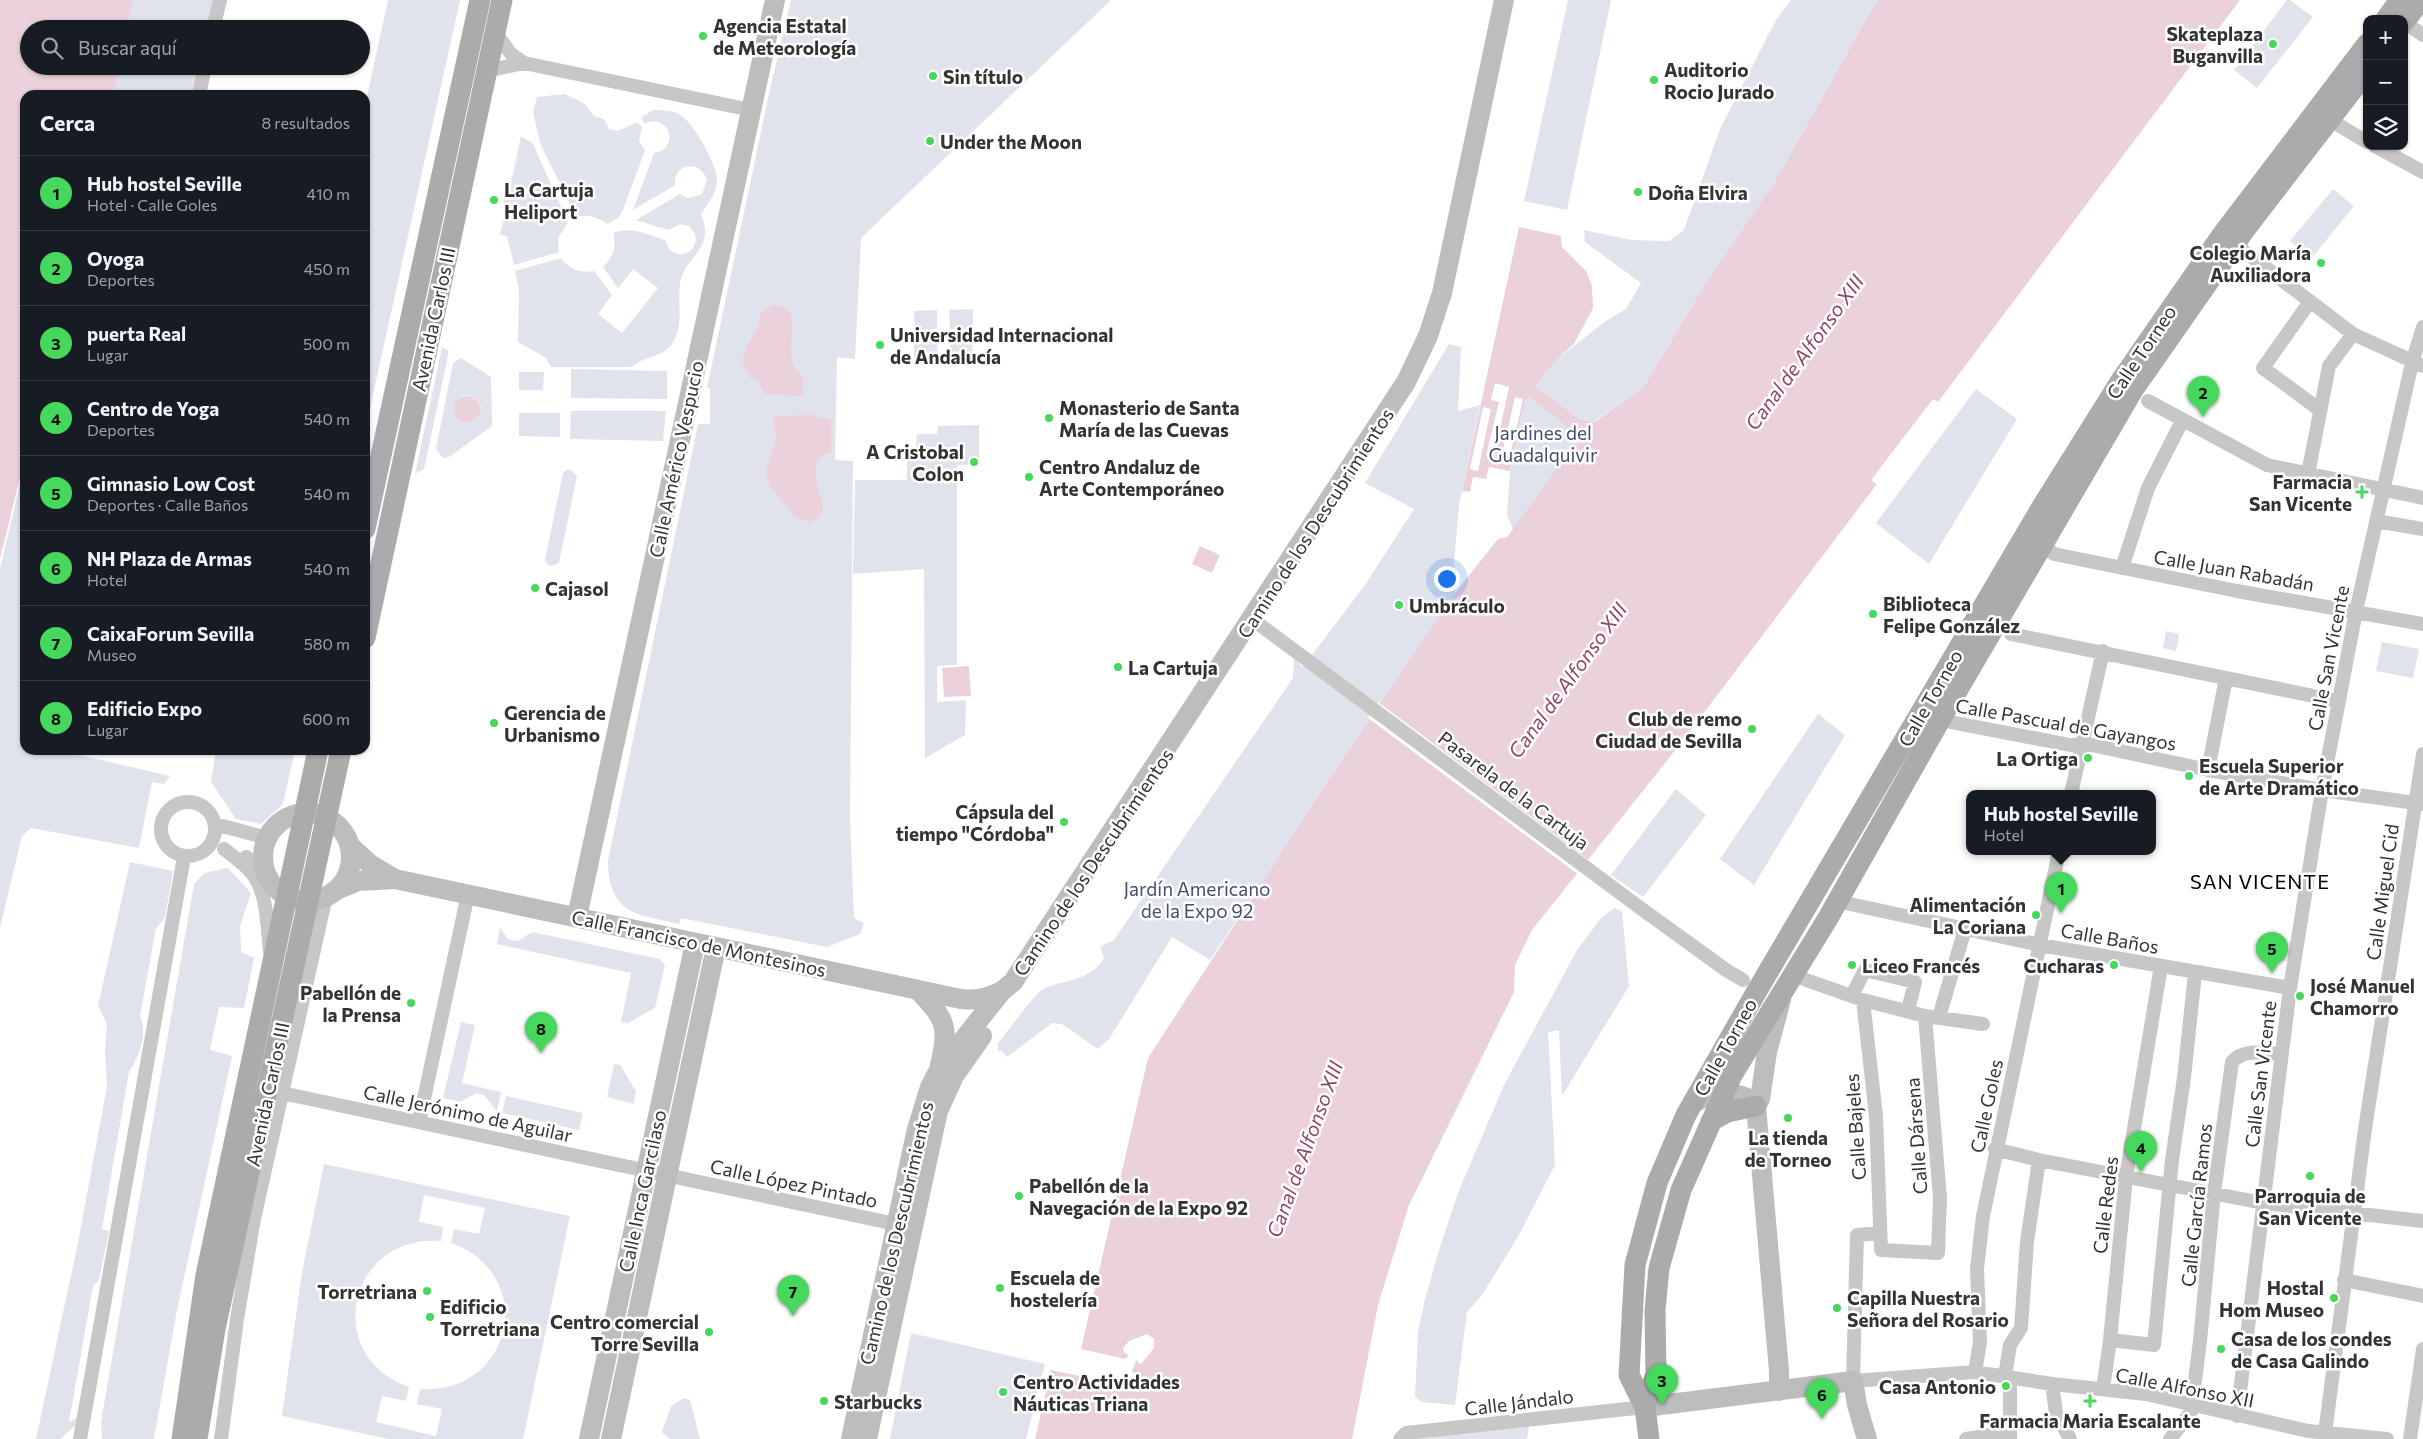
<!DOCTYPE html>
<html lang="es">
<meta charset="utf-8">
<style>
:root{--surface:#171b24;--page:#242831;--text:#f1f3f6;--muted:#9ea1a6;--line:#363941;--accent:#46d85c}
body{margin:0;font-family:Commissioner,sans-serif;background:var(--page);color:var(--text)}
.controls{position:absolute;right:15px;top:15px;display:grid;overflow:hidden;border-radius:10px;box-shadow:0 1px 4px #0004}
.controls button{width:45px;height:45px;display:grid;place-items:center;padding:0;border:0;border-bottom:1px solid var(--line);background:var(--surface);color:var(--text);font:25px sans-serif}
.you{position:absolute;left:1446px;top:578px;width:18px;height:18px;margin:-12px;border:4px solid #fff;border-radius:50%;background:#1a73e8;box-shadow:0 0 0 8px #1a73e833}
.badge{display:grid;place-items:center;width:32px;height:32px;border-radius:50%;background:var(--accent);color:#111;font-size:16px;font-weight:700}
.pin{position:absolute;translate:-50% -41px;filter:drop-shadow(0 1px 2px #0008)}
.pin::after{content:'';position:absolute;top:26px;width:18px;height:15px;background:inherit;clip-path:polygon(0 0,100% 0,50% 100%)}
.popup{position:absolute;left:1966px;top:790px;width:190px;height:65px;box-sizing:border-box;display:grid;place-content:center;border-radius:10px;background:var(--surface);filter:drop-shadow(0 1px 4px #0005);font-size:16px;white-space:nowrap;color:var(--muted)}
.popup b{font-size:19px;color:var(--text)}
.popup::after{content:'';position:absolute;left:50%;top:100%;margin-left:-10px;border:10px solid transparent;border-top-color:var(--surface)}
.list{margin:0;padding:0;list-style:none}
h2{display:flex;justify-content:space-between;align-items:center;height:65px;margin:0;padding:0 20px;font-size:21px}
h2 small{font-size:16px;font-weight:400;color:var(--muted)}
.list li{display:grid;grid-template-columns:32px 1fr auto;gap:15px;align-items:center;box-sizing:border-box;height:75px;padding:0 20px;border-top:1px solid var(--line)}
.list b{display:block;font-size:19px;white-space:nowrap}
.list p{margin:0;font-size:16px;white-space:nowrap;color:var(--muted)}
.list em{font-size:16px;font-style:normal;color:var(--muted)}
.icon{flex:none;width:28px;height:28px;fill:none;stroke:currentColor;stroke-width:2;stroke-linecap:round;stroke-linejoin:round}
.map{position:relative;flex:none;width:2423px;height:1439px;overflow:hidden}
.search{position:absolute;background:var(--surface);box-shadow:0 1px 4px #0004;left:20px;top:20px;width:350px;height:55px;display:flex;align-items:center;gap:12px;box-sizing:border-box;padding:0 18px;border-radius:28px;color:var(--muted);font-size:19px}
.panel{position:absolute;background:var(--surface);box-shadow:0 1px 4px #0004;left:20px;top:90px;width:350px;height:665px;border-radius:15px}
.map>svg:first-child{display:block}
</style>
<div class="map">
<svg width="2423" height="1439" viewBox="0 0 2423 1439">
<rect width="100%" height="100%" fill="#fff"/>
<path fill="#e0e3eb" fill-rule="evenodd" d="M133,0H220L213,29H126Z
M388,0H460L365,431V105Z
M791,0H1111L861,238L855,359L837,357L835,460L853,461L850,819L854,918L864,923L860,934L827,947L681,918L679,924C636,914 609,914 608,861L698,424H710V388H707L770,89Z
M1568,0H1611L1567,210L1524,201Z
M1791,0H1877L1774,183L1704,286L1643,388L1593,422L1579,419L1536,386L1558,358L1606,321L1626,309L1641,283L1585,242L1584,230L1631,240L1669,241L1684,230L1720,129L1776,20Z
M2287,0H2290L2313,17L2257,88L2234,70Z
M117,66H205L199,95H110Z
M565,94L585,104L594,116L604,119L609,129L618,131L637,122L642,127L639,141L645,150L623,210L618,218L607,224C598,217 587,214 576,217L540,143L533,112L537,97Z
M653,110C660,110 670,110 677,113C692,119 716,163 717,179C718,191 707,205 701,214C716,251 684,255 680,284C677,306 685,325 671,345C663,357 642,357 631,367H551L546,358L518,342L519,292L515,271L561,258C569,269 581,274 594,271L612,295L598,314L622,333L658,288L633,269L618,288L603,267C613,258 617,246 613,233C632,226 647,234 665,240L670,250C684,260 699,250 695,234L689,226L680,224L668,230L636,220L680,194L688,198L702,194L707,180C701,159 673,163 675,185L633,210L654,153C681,149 669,112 645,124L641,118Z
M521,136L533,144L568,222L558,239L559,252L514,265L507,236L500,235L506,206L503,205L505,191L509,192Z
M2333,189L2354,206L2311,259L2290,241Z
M973,309V329H950L949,310Z
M937,310V329L915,330L914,311Z
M972,339L973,357L951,358L950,340Z
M937,340L938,360L914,361V341Z
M1449,344L1461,347L1458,411L1480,405L1459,505L1454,562L1455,593L1210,960L1172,937L1109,1039L1098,1049L1062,1024L1052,1023L1007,1057L1002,1051H998V1043C1007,1033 1034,994 1043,989C1065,979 1090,982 1104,958L1100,947L1114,940L1293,678L1294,659L1303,667L1365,585L1414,509L1365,483Z
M442,347L449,351L424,469L415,474Z
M461,358L491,377L492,426L449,457L443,458L436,449L453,363ZM462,396C472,394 479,399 481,408L475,420L467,422L459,419Z
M571,369L667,371V399L571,398Z
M519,372H544L543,390H519Z
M1976,389L2017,419L1929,564L1876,523Z
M1529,397L1571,430L1580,441L1560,464L1513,529L1507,515L1510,471L1525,401Z
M571,411H666L663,441L570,439Z
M519,413H560V437L519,436Z
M979,425V464L957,465V665L937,666V702L966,700L965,735L925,758L924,569L853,574L855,480H907V454L916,451L917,434H937L938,426Z
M25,462V750H57L170,776L164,784L152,782L139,848L31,828L22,836L0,928V569Z
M567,470H571L577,476L559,563L551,566L547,564L545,560L563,473Z
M2166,631L2179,634L2176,651L2163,648Z
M2382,642L2419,649L2413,678L2376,671Z
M1818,714L1845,735L1754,885L1720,859Z
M216,750H295L283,804L261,824L236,819L211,782Z
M1676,789L1706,815L1643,897L1611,875Z
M130,862L173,871L165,918L156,928L140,1016C148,1033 139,1057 129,1072L102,1229L109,1231L99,1280L93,1286L69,1422L78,1417L76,1425L60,1439H36L79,1238L107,1086L105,1049L107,1024L98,1006Z
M228,868L251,893L240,926L241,952L254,958L244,1008L219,1007L210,1050L232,1056L176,1315L154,1439H102L101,1422L194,884L204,873Z
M1615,908L1622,912L1629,986L1562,1096L1559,1030L1548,1032L1555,1165L1518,1237L1482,1295L1467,1312L1455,1405L1422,1402L1415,1397L1418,1333L1424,1303L1438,1253L1458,1193L1504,1085L1577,950L1602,917Z
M500,927L508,939L518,941L532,932L660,959L665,965L655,1008L628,1023L621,1022L631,973L497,944Z
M461,1022L475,1025L462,1083L501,1092L497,1112L484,1095L477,1093L460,1102L443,1098Z
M614,1064L620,1065L636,1091L634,1104L607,1097Z
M506,1096L583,1113L579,1130L502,1113Z
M324,1164L570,1216L523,1439H389L282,1416L302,1272ZM424,1195L485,1208L479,1234L454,1229L451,1243C539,1274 513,1395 420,1389L417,1404L442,1409L436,1436L376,1422L382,1396L406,1401L409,1387C321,1356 348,1234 441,1241L443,1227L419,1222Z
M911,1333L1045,1364L1026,1439H890Z
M684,1398L690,1400L700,1439H670L662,1432L671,1406Z
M1526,1425L1529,1428L1527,1439H1416Z"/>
<path fill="#ebd1db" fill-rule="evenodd" d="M0,0H133L127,29H29V66H119L113,95H25V457L0,559Z
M1877,0H2240L1938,402L1933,399L1871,480L1877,484L1681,743L1532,930L1515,965L1514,992L1409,1205L1378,1305L1352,1439H1035L1051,1370L1129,1386L1135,1375L1132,1372L1136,1360L1141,1364L1154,1348V1339L1147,1334L1129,1341L1123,1348L1125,1354L1129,1355L1125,1359L1081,1349L1148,1058L1326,784L1455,593L1498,539L1507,537L1560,464L1580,441L1571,430L1529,397L1525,401L1510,471L1489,467L1486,479L1473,477L1470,492L1462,491L1519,227L1561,236L1562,247L1586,271L1592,286L1593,308L1574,344L1558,358L1536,386L1579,419L1594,422L1643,388L1704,286L1774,183ZM1495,383L1509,387L1494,458L1486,456L1499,402L1491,400ZM1515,397L1523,399L1508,465L1500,463ZM1483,407L1491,409L1478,471L1470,469Z
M771,305C806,305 786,339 792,360C796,376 807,373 803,396L765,394L757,380L750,378L742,361L747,345L758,327L761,312Z
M454 409a13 13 0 1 1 26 0a13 13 0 1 1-26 0Z
M815,415V417L831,419V453L823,454C807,472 821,488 823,509L818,518L811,522L795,518L770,486L766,472L776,438L773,416Z
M1200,546L1220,555L1212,573L1192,564Z
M969,666L971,696L944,697L942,668Z"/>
<path fill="#fff" d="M1378,702L1590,861L1579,875L1368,718Z"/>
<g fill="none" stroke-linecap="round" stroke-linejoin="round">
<path stroke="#c7c7c7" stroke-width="14" d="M2404,22L2423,35
M213,29L220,0
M495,32L511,54L524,63
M486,71L524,63L751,110
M199,95L205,66
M2330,120L2367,142
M2375,146L2423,172
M2228,239L2353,334L2423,366
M2309,303L2263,368L2320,410
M2148,401L2267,465L2423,498
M2308,474L2329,366L2353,334
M2376,521L2423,529
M2043,544L2054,554L2237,591L2423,624
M2122,568L2148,488L2182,421
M1252,619L1639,907L1726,970L1743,980
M2011,634L2338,701
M1940,720L2070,745H2092L2208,770L2322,790L2423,804
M2208,770L2226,678
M2071,794L2103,651
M161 829a27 27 0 1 1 54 0a27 27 0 1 1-54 0Z
M215,824L267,838
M224,849C233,856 243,863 251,872C268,892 267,927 270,952
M246,857L265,870
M1836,901L2040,945L2290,988
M1792,975L1863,1000L1925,1016L1983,1024
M1852,995L1865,970L1915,982L1908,1010
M1863,1000L1876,1116L1881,1250L1938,1253L1940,1198L1925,1016
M1939,1017L1965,929
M282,1093L905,1226
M419,1122L468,894
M1995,1149L2039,1160L2263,1203L2423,1221
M1880,1233L1857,1235L1853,1381L1975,1372L2052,1384L2146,1394L2308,1431L2387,1439
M2344,1280L2423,1296
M2110,1340L2154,1345L2172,1160L2184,1078L2195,973
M1975,1372L1980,1342L1977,1269L1983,1216L2059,852
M2005,1376L2010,1345L2021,1328L2027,1242L2039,1160
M2010,1377V1439
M2052,1384L2056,1413L2070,1439
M2103,1389L2110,1340L2126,1177L2161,966
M2237,1416L2290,988L2322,790L2356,611L2412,363L2423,327
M2325,1433L2365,1129L2423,754
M80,1439L184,857
M221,1439L237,1319L254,1219L326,896
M1400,1439L1406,1433L1645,1407
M1966,1439L2010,1432
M2170,1439L2191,1412L2200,1341L2214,1193L2232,1062C2244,1048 2265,1053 2282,1054
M2410,1439L2423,1349"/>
<path stroke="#bdbdbd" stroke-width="20" d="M263 857a44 44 0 1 1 88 0a44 44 0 1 1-88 0Z
M350,846L371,865L395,879L961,999C977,1001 987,998 1002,991
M334,891L358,881L395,879
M577,917L775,0
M918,990C945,1019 950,1025 940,1065
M1693,1103C1710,1093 1743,1088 1756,1106
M1779,1391V1371L1756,1106L1760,1099L1767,1052L1781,1000
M1645,1407L1853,1381L1857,1405L1867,1439
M589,1439L695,943
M611,1439L716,947
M851,1439L916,1133L930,1087L939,1070L1002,991L1013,982L1406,382L1428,336L1442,293L1504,0
M867,1439L938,1111L954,1076L982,1036"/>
<path stroke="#ababab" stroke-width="21" d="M2386,19L2400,0
M2404,22L2421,0
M365,529L480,0
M365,638L502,0
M1711,1121L1727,1112L1756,1106
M1645,1407L1656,1374L1655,1310L1659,1268L1681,1190L1732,1075L1828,918L1940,720L2133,390L2246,228L2367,71
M182,1439L206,1275L318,750
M197,1439L215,1329L341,750
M1649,1439L1645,1407L1629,1375L1635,1265L1657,1183L1686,1115L1758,989L2043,505L2120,382L2222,235L2367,44"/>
</g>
<g fill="#46d85c" stroke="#fff" stroke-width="2">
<circle cx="703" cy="36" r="5"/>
<circle cx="2273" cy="44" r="5"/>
<circle cx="933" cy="76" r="5"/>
<circle cx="1654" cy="80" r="5"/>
<circle cx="930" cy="141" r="5"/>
<circle cx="1638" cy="192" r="5"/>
<circle cx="494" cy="200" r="5"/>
<circle cx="2321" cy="263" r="5"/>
<circle cx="880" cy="345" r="5"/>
<circle cx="1049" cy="418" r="5"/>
<circle cx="974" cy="462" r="5"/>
<circle cx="1029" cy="477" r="5"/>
<path d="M2359.5 484.5h5v5h5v5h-5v5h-5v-5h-5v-5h5z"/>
<circle cx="535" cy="588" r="5"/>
<circle cx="1399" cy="605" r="5"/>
<circle cx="1873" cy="614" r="5"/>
<circle cx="1118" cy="667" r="5"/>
<circle cx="494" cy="723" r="5"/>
<circle cx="1752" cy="729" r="5"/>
<circle cx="2088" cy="758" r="5"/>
<circle cx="2189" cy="776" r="5"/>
<circle cx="1064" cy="822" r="5"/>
<circle cx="2036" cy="915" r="5"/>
<circle cx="1852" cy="965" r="5"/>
<circle cx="2114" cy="965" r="5"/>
<circle cx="2300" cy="996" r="5"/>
<circle cx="411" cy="1003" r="5"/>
<circle cx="1788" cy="1118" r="5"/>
<circle cx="2310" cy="1176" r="5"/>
<circle cx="1019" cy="1196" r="5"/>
<circle cx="1000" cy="1288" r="5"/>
<circle cx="427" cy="1291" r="5"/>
<circle cx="2334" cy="1298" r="5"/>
<circle cx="1837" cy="1308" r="5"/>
<circle cx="430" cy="1317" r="5"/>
<circle cx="709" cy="1332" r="5"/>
<circle cx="2221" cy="1349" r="5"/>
<circle cx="2006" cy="1386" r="5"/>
<circle cx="1003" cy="1392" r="5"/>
<circle cx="824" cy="1401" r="5"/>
<path d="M2087.5 1393.5h5v5h5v5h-5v5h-5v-5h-5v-5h5z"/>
</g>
<g text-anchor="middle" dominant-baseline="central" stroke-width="5" stroke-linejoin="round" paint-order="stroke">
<g font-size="19" font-weight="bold" fill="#333" stroke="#fff" text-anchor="start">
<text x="713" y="25">Agencia Estatal<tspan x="713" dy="22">de Meteorología</tspan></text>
<text x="2263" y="33" text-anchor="end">Skateplaza<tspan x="2263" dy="22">Buganvilla</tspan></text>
<text x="1664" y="69">Auditorio<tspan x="1664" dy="22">Rocio Jurado</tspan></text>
<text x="943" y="76">Sin título</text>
<text x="940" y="141">Under the Moon</text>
<text x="504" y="189">La Cartuja<tspan x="504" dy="22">Heliport</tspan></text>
<text x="1648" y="192">Doña Elvira</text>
<text x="2311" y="252" text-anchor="end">Colegio María<tspan x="2311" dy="22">Auxiliadora</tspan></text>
<text x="890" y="334">Universidad Internacional<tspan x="890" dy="22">de Andalucía</tspan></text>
<text x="1059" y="407">Monasterio de Santa<tspan x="1059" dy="22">María de las Cuevas</tspan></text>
<text x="964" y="451" text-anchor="end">A Cristobal<tspan x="964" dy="22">Colon</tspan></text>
<text x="1039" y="466">Centro Andaluz de<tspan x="1039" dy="22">Arte Contemporáneo</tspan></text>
<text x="2352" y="481" text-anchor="end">Farmacia<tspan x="2352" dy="22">San Vicente</tspan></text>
<text x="545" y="588">Cajasol</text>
<text x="1883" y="603">Biblioteca<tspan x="1883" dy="22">Felipe González</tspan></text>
<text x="1409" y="605">Umbráculo</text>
<text x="1128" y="667">La Cartuja</text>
<text x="504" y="712">Gerencia de<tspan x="504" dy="22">Urbanismo</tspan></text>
<text x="1742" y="718" text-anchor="end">Club de remo<tspan x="1742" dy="22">Ciudad de Sevilla</tspan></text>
<text x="2078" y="758" text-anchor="end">La Ortiga</text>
<text x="2199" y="765">Escuela Superior<tspan x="2199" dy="22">de Arte Dramático</tspan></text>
<text x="1054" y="811" text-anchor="end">Cápsula del<tspan x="1054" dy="22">tiempo "Córdoba"</tspan></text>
<text x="2026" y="904" text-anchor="end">Alimentación<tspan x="2026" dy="22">La Coriana</tspan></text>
<text x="1862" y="965">Liceo Francés</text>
<text x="2104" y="965" text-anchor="end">Cucharas</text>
<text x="2310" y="985">José Manuel<tspan x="2310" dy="22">Chamorro</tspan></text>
<text x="401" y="992" text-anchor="end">Pabellón de<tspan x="401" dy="22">la Prensa</tspan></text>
<text x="1788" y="1137" text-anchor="middle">La tienda<tspan x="1788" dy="22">de Torneo</tspan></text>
<text x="1029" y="1185">Pabellón de la<tspan x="1029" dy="22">Navegación de la Expo 92</tspan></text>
<text x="2310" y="1195" text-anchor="middle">Parroquia de<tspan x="2310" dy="22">San Vicente</tspan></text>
<text x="1010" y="1277">Escuela de<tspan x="1010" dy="22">hostelería</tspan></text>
<text x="2324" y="1287" text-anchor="end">Hostal<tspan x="2324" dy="22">Hom Museo</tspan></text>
<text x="417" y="1291" text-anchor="end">Torretriana</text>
<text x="1847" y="1297">Capilla Nuestra<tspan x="1847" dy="22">Señora del Rosario</tspan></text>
<text x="440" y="1306">Edificio<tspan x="440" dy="22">Torretriana</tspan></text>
<text x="699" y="1321" text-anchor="end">Centro comercial<tspan x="699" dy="22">Torre Sevilla</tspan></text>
<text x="2231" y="1338">Casa de los condes<tspan x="2231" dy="22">de Casa Galindo</tspan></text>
<text x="1013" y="1381">Centro Actividades<tspan x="1013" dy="22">Náuticas Triana</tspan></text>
<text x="1996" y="1386" text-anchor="end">Casa Antonio</text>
<text x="834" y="1401">Starbucks</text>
<text x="2090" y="1420" text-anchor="middle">Farmacia Maria Escalante</text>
</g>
<g font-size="19" fill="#333" stroke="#fff">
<text transform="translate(433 319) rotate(-78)">Avenida Carlos III</text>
<text transform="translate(2141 352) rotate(-56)">Calle Torneo</text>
<text transform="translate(676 459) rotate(-78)">Calle Américo Vespucio</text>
<text transform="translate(1315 523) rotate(-57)">Camino de los Descubrimientos</text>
<text transform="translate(2234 570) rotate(10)">Calle Juan Rabadán</text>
<text transform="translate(2328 658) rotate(-79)">Calle San Vicente</text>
<text transform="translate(1930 698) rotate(-60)">Calle Torneo</text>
<text transform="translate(2066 724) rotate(10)">Calle Pascual de Gayangos</text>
<text transform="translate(1514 790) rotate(37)">Pasarela de la Cartuja</text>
<text transform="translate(1093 862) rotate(-56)">Camino de los Descubrimientos</text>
<text transform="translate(2382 892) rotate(-82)">Calle Miguel Cid</text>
<text transform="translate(2110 938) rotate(10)">Calle Baños</text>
<text transform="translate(699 943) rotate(12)">Calle Francisco de Montesinos</text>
<text transform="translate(1725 1047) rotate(-61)">Calle Torneo</text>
<text transform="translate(2260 1074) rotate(-83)">Calle San Vicente</text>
<text transform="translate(267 1094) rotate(-78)">Avenida Carlos III</text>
<text transform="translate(1986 1106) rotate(-78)">Calle Goles</text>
<text transform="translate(468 1113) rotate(12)">Calle Jerónimo de Aguilar</text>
<text transform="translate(1855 1127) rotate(-94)">Calle Bajeles</text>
<text transform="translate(1916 1136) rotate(-94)">Calle Dársena</text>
<text transform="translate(794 1183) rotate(12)">Calle López Pintado</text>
<text transform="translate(642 1191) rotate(-78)">Calle Inca Garcilaso</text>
<text transform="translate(2105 1205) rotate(-83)">Calle Redes</text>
<text transform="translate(2196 1205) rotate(-84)">Calle García Ramos</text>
<text transform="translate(896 1233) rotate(-77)">Camino de los Descubrimientos</text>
<text transform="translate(2185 1387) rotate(11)">Calle Alfonso XII</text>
<text transform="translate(1519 1402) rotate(-7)">Calle Jándalo</text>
</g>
<g font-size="19" fill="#434d6c" stroke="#fff">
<text x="1543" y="432">Jardines del<tspan x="1543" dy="22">Guadalquivir</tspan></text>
<text x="1197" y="888">Jardín Americano<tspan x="1197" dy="22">de la Expo 92</tspan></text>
</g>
<g font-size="20" font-style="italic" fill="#904663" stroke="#fff">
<text transform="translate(1804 352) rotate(-54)">Canal de Alfonso XIII</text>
<text transform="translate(1567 680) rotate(-54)">Canal de Alfonso XIII</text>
<text transform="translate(1304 1149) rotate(-70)">Canal de Alfonso XIII</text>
</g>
<g font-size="20" letter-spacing="1" fill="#000" stroke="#fff">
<text x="2260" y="881">SAN VICENTE</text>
</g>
</g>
</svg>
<div class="controls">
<button>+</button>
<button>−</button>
<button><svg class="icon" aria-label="layers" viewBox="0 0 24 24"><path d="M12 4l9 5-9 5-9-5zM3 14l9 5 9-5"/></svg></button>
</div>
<div class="you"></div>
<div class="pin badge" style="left:2061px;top:913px">1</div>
<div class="popup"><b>Hub hostel Seville</b>Hotel</div>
<div class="pin badge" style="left:2203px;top:417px">2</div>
<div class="pin badge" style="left:1662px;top:1405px">3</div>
<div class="pin badge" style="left:2141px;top:1172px">4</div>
<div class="pin badge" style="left:2272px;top:973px">5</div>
<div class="pin badge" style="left:1822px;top:1419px">6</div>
<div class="pin badge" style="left:793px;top:1316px">7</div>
<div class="pin badge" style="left:541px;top:1053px">8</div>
<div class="search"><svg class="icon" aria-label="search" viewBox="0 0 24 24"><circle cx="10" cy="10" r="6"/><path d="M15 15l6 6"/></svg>Buscar aquí</div>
<section class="panel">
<h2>Cerca<small>8 resultados</small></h2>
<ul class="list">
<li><span class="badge">1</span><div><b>Hub hostel Seville</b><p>Hotel · Calle Goles</p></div><em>410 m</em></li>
<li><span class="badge">2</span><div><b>Oyoga</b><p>Deportes</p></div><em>450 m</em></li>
<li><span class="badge">3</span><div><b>puerta Real</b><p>Lugar</p></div><em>500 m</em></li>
<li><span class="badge">4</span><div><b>Centro de Yoga</b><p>Deportes</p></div><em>540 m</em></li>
<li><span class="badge">5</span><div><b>Gimnasio Low Cost</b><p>Deportes · Calle Baños</p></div><em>540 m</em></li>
<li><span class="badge">6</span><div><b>NH Plaza de Armas</b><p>Hotel</p></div><em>540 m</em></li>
<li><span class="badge">7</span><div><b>CaixaForum Sevilla</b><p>Museo</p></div><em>580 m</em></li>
<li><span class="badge">8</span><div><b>Edificio Expo</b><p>Lugar</p></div><em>600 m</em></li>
</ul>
</section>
</div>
